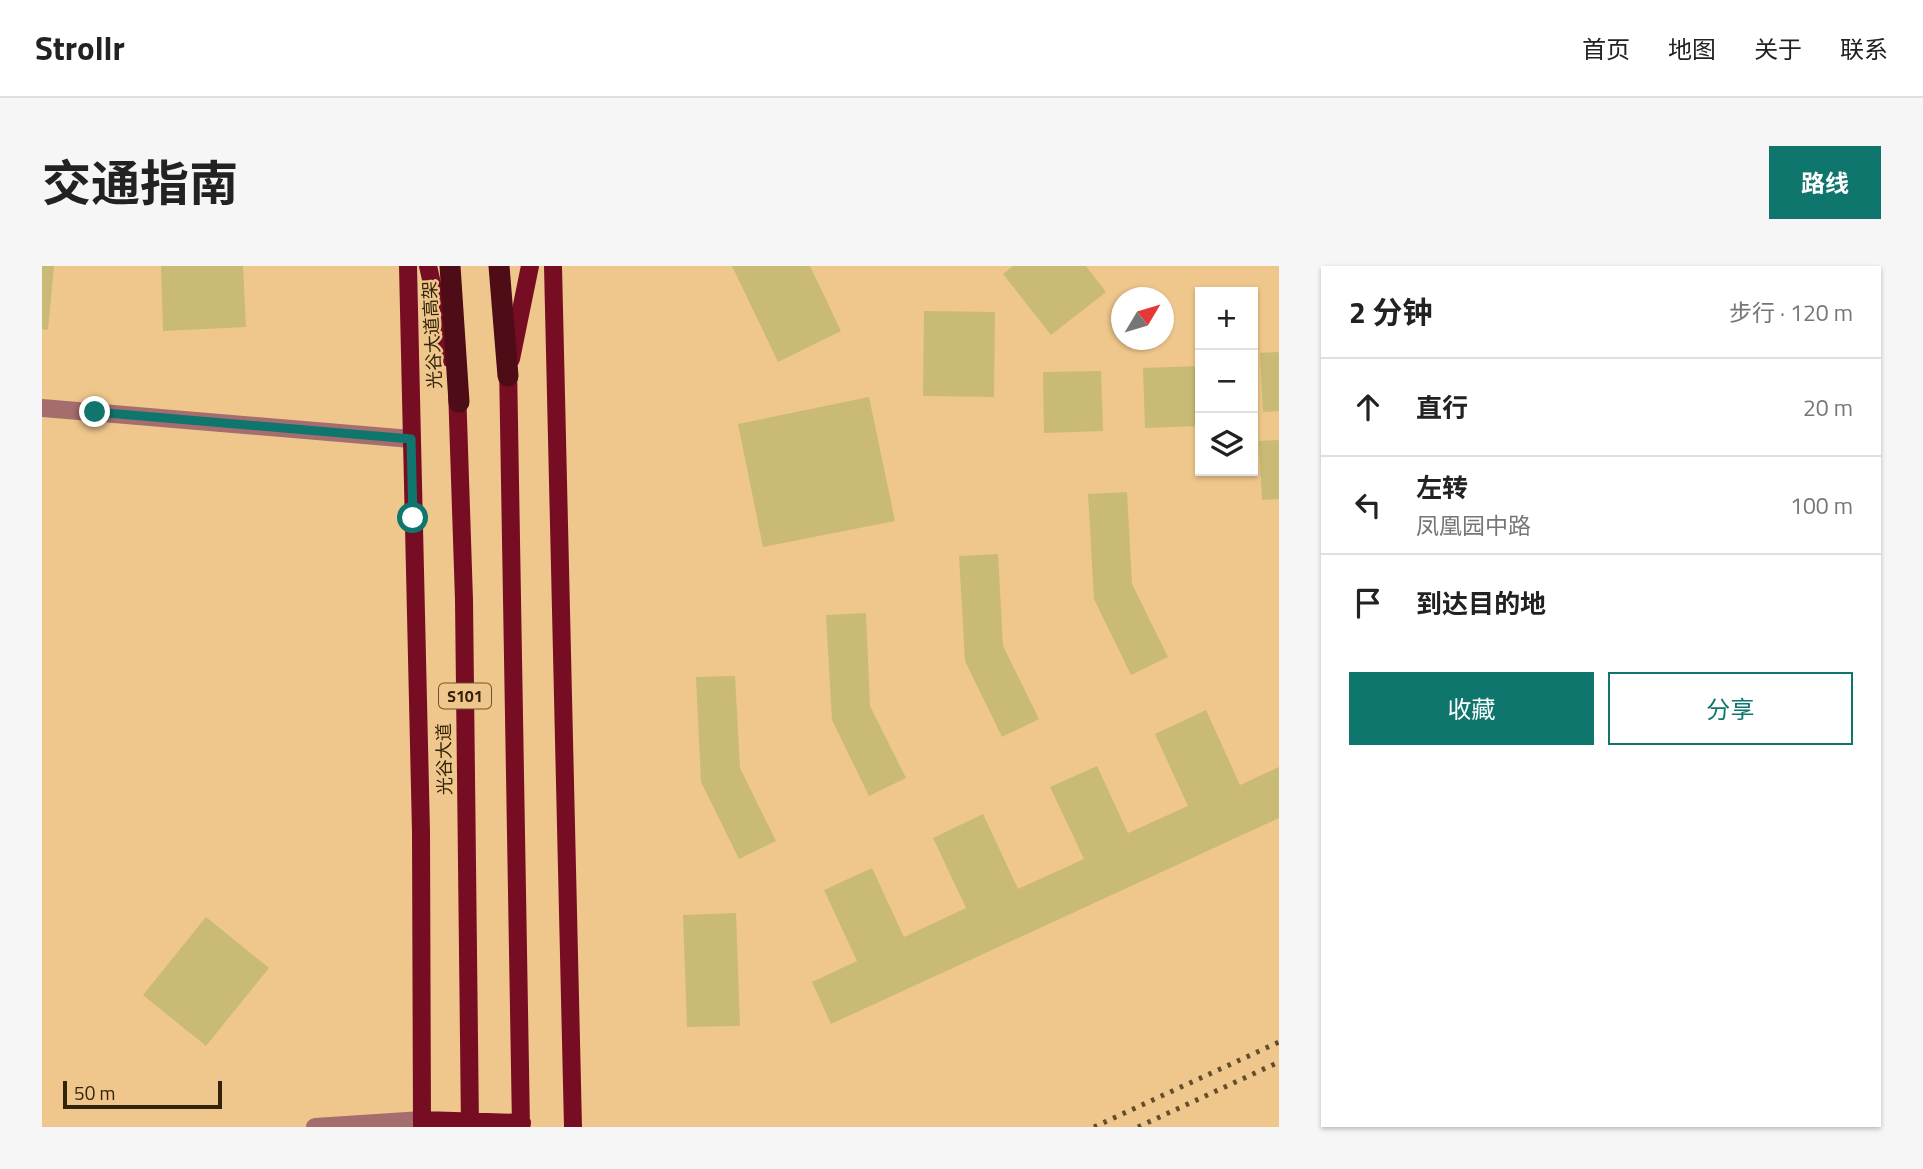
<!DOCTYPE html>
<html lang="zh">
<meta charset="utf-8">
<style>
:root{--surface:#fff;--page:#f6f6f6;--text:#222;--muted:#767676;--line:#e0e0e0;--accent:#0f766e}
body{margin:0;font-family:"Titillium Web","Noto Sans SC",sans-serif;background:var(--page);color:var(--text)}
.controls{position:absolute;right:21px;top:21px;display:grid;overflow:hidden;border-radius:0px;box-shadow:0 2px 5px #0004}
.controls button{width:63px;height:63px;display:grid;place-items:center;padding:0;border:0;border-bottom:2px solid var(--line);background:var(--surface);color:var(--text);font:35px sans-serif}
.compass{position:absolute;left:1069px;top:21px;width:63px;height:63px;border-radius:50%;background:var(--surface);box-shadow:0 2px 5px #0004;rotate:52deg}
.scale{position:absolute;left:21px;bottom:18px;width:159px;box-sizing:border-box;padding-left:7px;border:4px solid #32230a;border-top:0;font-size:19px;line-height:24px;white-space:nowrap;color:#32230a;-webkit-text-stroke:5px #efc78c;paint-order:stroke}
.stop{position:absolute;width:21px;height:21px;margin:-16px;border:5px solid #0f766e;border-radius:50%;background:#fff}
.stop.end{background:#0f766e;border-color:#fff;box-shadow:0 2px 7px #0008}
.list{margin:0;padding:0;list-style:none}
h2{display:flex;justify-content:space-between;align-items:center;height:91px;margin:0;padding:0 28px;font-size:30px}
h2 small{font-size:23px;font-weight:400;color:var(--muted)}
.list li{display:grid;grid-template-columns:46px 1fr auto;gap:21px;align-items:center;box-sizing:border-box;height:98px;padding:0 28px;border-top:2px solid var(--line)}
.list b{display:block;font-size:26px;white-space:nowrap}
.list p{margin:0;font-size:23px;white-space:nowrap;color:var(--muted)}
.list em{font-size:23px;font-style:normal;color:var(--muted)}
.actions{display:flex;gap:14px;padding:21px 28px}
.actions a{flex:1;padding:16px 0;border:2px solid var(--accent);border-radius:0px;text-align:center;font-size:24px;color:var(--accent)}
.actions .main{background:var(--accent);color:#fff}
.icon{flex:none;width:38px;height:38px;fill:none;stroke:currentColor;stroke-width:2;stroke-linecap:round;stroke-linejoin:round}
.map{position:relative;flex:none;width:1237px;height:861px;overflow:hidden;border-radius:0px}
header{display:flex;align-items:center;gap:42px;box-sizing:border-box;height:98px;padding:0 35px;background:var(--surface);border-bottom:2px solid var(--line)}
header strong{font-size:33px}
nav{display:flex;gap:38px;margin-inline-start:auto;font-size:24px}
.intro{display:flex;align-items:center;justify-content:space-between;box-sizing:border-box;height:168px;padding:0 42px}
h1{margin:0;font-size:49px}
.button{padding:18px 32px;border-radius:0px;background:var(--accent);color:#fff;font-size:24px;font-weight:700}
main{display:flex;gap:42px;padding:0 42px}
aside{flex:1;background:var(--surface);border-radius:0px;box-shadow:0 2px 5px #0004}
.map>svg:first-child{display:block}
</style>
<header>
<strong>Strollr</strong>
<nav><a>首页</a><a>地图</a><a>关于</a><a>联系</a></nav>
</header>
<div class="intro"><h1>交通指南</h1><a class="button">路线</a></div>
<main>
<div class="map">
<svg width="1237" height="861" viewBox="0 0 1237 861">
<rect width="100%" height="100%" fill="#efc78c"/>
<path fill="#c9ba76" d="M0,0H12L6,64L0,63Z
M119,0H201L204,61L121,65Z
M690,0H768L799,65L736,96Z
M971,0H1044L1064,26L1009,69L961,8Z
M882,45L953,46L952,131L881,130Z
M1237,86V145L1221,146L1218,87Z
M1158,100V160L1103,162L1101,102Z
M1059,105L1061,165L1002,167L1001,106Z
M827,131L853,255L721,281L696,158Z
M1237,174V233L1220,234L1217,175Z
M1085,226L1090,318L1126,391L1089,409L1052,333L1046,228Z
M956,288L961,380L997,453L960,471L923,395L917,290Z
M824,347L828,440L864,512L827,530L790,454L784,349Z
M693,410L698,502L734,575L697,593L659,516L654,411Z
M1164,444L1198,519L1237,501V552L789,758L770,716L815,695L782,624L830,602L862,671L924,642L891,572L941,548L976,623L1042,593L1008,521L1055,500L1086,567L1146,540L1113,468Z
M694,647L698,760L645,761L641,649Z
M164,651L227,702L164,780L101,729Z"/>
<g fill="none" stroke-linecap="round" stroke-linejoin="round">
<path stroke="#a66d6f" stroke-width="18" d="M0,142L369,173
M273,861L380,854"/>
<path stroke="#760d23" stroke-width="18" d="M366,0L379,566L380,861
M386,0L407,92
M511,0L531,861
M469,93L488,0
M466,98L479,861
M415,122L422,334L428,861
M380,854L480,857"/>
<path stroke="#4e0c17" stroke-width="21" d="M408,0L417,136
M457,0L466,110"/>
<path stroke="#634d2c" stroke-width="5" stroke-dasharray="3.5 7" stroke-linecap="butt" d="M1052,861L1237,776
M1096,861L1237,796"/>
</g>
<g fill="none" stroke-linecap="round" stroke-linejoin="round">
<path stroke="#0f766e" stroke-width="9" d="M53,146L369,173L371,252"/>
</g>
<g text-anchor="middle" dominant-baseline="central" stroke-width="5" stroke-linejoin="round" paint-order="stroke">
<rect fill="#efc78c" stroke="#6b5431" stroke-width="2" x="397" y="417.5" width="52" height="25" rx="5"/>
<g font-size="16" font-weight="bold" fill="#32230a">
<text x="423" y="430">S101</text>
</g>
<g font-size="18" fill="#32230a" stroke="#efc78c">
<text transform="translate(390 69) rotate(-93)">光谷大道高架</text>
<text transform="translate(402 493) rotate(-91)">光谷大道</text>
</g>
</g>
</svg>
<div class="controls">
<button>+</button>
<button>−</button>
<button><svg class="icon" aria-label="layers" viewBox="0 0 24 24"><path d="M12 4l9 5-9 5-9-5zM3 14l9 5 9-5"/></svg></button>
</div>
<svg class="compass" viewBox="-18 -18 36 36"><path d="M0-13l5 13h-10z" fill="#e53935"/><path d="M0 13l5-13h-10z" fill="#767676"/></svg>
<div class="scale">50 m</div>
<div class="stop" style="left:371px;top:252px"></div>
<div class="stop end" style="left:53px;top:146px"></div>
</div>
<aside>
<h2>2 分钟<small>步行 · 120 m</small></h2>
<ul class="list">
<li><svg class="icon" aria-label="ahead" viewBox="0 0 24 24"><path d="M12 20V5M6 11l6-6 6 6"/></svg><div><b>直行</b></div><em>20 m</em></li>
<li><svg class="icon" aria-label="left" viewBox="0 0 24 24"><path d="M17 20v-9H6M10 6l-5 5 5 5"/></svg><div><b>左转</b><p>凤凰园中路</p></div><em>100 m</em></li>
<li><svg class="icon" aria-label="arrive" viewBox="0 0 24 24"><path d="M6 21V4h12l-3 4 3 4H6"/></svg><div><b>到达目的地</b></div></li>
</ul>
<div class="actions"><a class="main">收藏</a><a>分享</a></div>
</aside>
</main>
